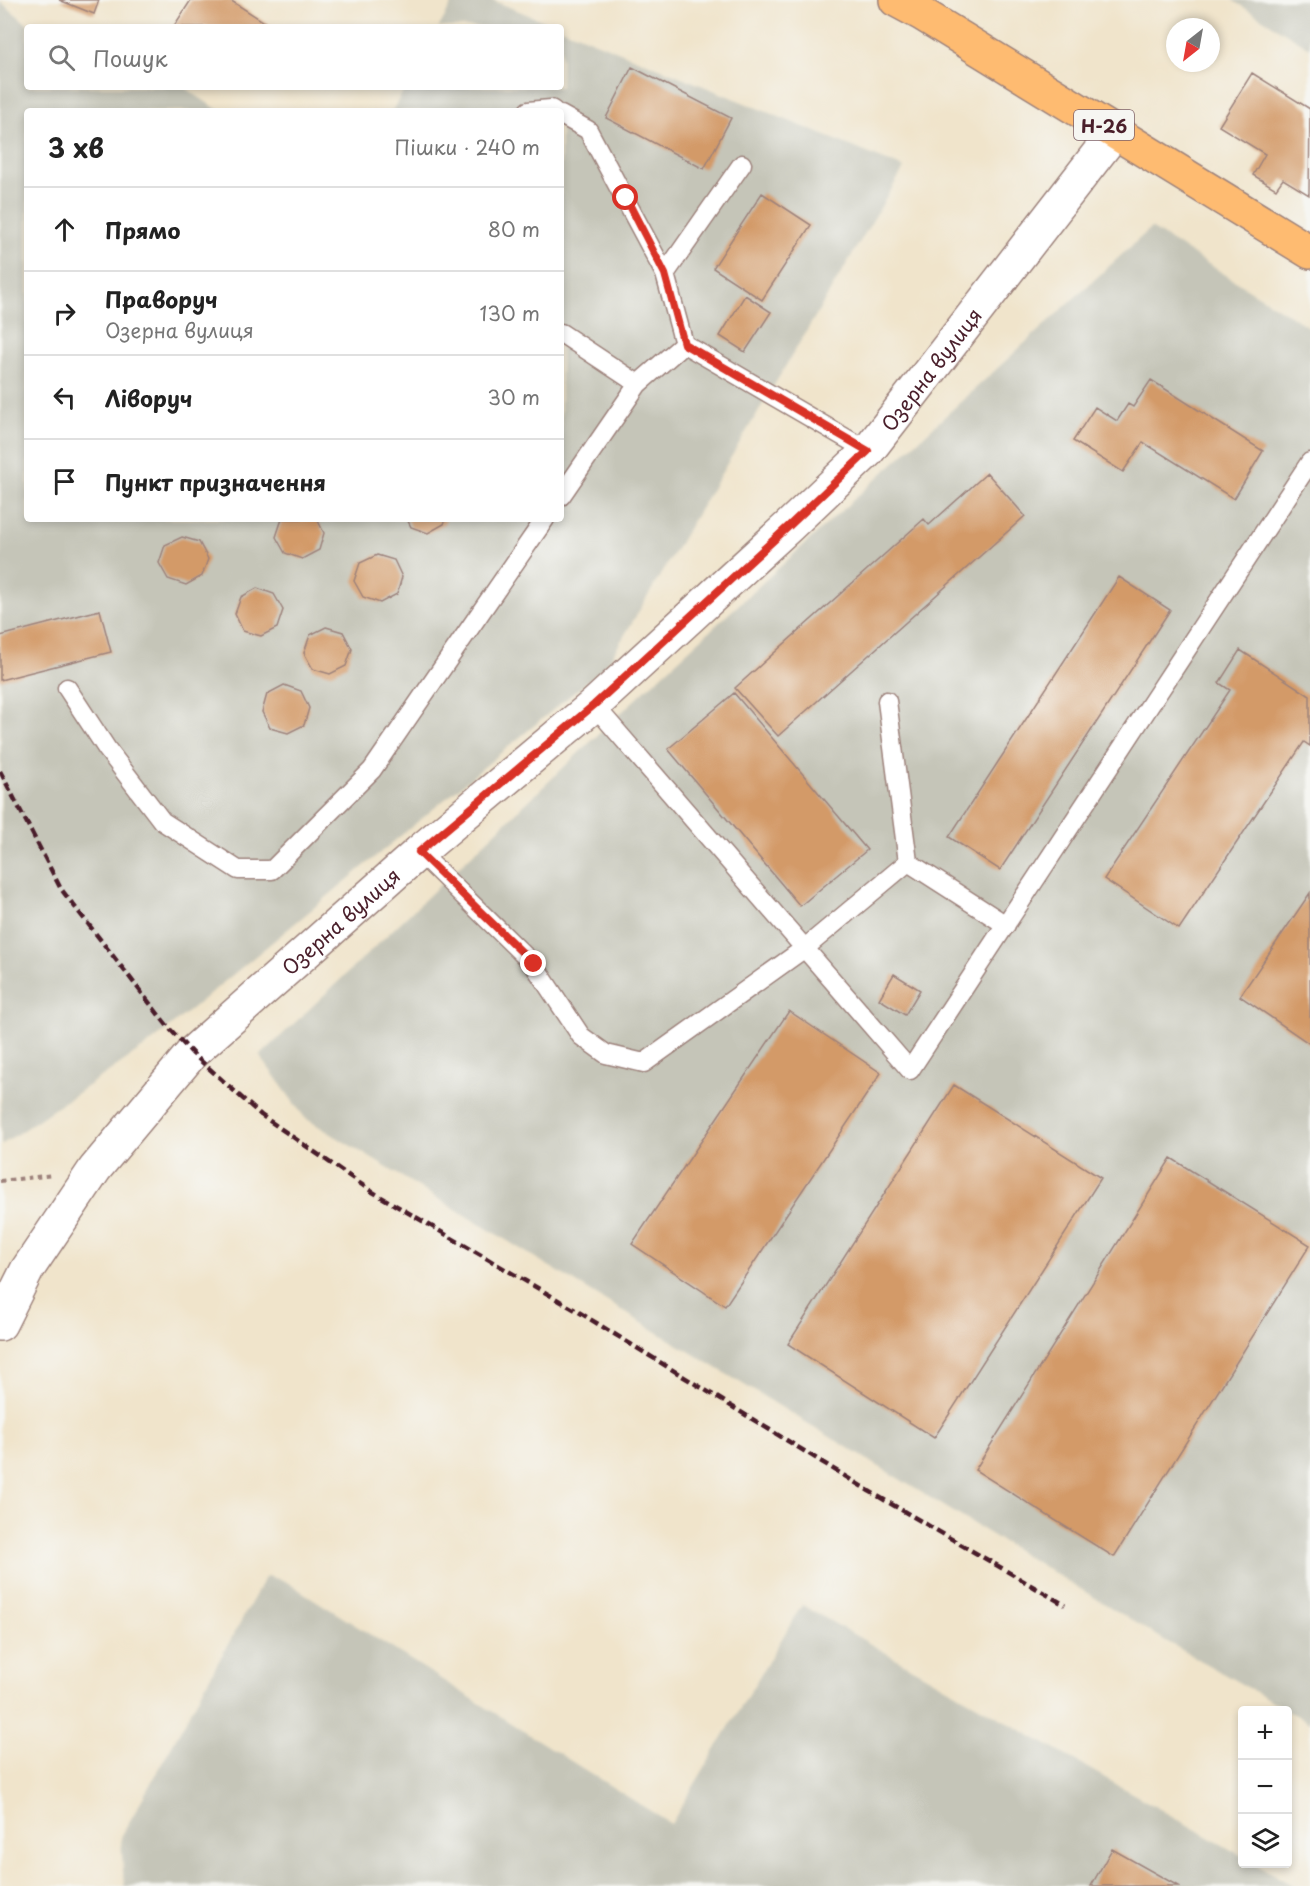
<!DOCTYPE html>
<html lang="uk">
<meta charset="utf-8">
<style>
:root{--surface:#fff;--page:#f6f6f6;--text:#222;--muted:#767676;--line:#e0e0e0}
body{margin:0;font-family:"Playpen Sans",sans-serif;background:var(--page);color:var(--text)}
.controls{position:absolute;right:18px;bottom:18px;display:grid;overflow:hidden;border-radius:6px;box-shadow:0 3px 9px #0003}
.controls button{width:54px;height:54px;display:grid;place-items:center;padding:0;border:0;border-bottom:2px solid var(--line);background:var(--surface);color:var(--text);font:30px sans-serif}
.compass{position:absolute;left:1166px;top:18px;width:54px;height:54px;border-radius:50%;background:var(--surface);box-shadow:0 3px 9px #0003;rotate:211deg}
.stop{position:absolute;width:18px;height:18px;margin:-14px;border:4px solid #d93025;border-radius:50%;background:#fff}
.stop.end{background:#d93025;border-color:#fff;box-shadow:0 2px 6px #0008}
.list{margin:0;padding:0;list-style:none}
h2{display:flex;justify-content:space-between;align-items:center;height:78px;margin:0;padding:0 24px;font-size:26px}
h2 small{font-size:20px;font-weight:400;color:var(--muted)}
.list li{display:grid;grid-template-columns:39px 1fr auto;gap:18px;align-items:center;box-sizing:border-box;height:84px;padding:0 24px;border-top:2px solid var(--line)}
.list b{display:block;font-size:22px;white-space:nowrap}
.list p{margin:0;font-size:20px;white-space:nowrap;color:var(--muted)}
.list em{font-size:20px;font-style:normal;color:var(--muted)}
.icon{flex:none;width:33px;height:33px;fill:none;stroke:currentColor;stroke-width:2;stroke-linecap:round;stroke-linejoin:round}
.map{position:relative;flex:none;width:1310px;height:1886px;overflow:hidden}
.search{position:absolute;background:var(--surface);box-shadow:0 3px 9px #0003;left:24px;top:24px;width:540px;height:66px;display:flex;align-items:center;gap:15px;box-sizing:border-box;padding:0 21px;border-radius:6px;color:var(--muted);font-size:22px}
.panel{position:absolute;background:var(--surface);box-shadow:0 3px 9px #0003;left:24px;top:108px;width:540px;height:414px;border-radius:6px}
.map>svg:first-child{display:block}
</style>
<div class="map">
<svg width="1310" height="1886" viewBox="0 0 1310 1886">
<rect width="100%" height="100%" fill="#f6f6f2"/>
<filter id="ink" filterUnits="userSpaceOnUse"><feTurbulence type="fractalNoise" baseFrequency=".0167" numOctaves="2"/><feDisplacementMap in="SourceGraphic" scale="12" xChannelSelector="R" yChannelSelector="G"/><feConvolveMatrix kernelMatrix="1 2 1 2 8 2 1 2 1" color-interpolation-filters="sRGB"/></filter>
<filter id="wash" filterUnits="userSpaceOnUse"><feTurbulence type="fractalNoise" baseFrequency=".008" numOctaves="4" result="noise"/><feDisplacementMap in="SourceGraphic" scale="24" xChannelSelector="R" yChannelSelector="G"/><feGaussianBlur stdDeviation="1.35" result="paint"/><feColorMatrix in="noise" values="0 0 0 0 0 0 0 0 0 0 0 0 0 0 0 0 0 1.4 0 .05"/><feComposite in="paint" operator="in"/></filter>
<g filter="url(#wash)">
<rect width="100%" height="100%" fill="#f0e4cb"/>
<path fill="#c5c5b8" d="M454,0H492L558,27H439Z
M1232,0H1310V48Z
M0,1L31,27H27V87H183L220,111H27V519H561V111H392L406,87H561V28L904,168L606,666L149,1044L1,1145Z
M1151,228L1310,328V1723L1166,1641L305,1118L260,1056L643,692Z
M266,1576L285,1581L671,1824L802,1605L1242,1856V1864H1255L1294,1886H124L121,1837Z"/>
<g id="blocks">
<path fill="#d39a67" d="M59,0H99L94,14Z
M191,0H230L272,27H176L174,26Z
M632,67L731,118L704,169L606,118Z
M1252,73L1310,109L1309,195L1283,179L1276,189L1253,175L1265,154L1219,126Z
M762,193L811,225L762,300L713,268Z
M745,295L771,312L745,352L720,336Z
M1151,380L1263,451L1234,499L1143,442L1123,472L1073,441L1095,407L1117,421L1128,404L1133,407Z
M987,473L1025,516L778,736L735,688L924,519L929,525Z
M282,519H317L324,533L319,550L302,559L285,553L276,537Z
M407,519H446L444,524L428,533L411,527Z
M182,537L199,542L208,559L202,576L186,585L168,579L159,563L165,545Z
M377,555L394,560L402,577L397,594L380,603L363,597L354,581L360,563Z
M1119,577L1170,610L1000,870L949,837Z
M257,588L274,594L283,610L277,628L261,636L243,631L235,614L241,597Z
M100,610L111,652L0,680V636Z
M326,627L343,632L352,649L346,666L330,674L313,669L304,653L310,635Z
M1240,650L1310,696V746L1304,742L1179,929L1104,879L1230,690L1219,683Z
M284,685L301,691L309,708L304,725L288,733L270,728L262,712L267,694Z
M734,693L867,850L800,906L668,749Z
M1310,893V1044L1240,996Z
M894,974L920,990L905,1015L879,999Z
M789,1011L881,1073L725,1306L632,1244Z
M954,1085L1101,1178L934,1438L788,1344Z
M1171,1158L1310,1245L1114,1557L975,1470Z
M1112,1849L1178,1886H1091Z"/>
</g>
</g>
<g filter="url(#ink)">
<use href="#blocks" fill-opacity="0" stroke="#9d827b" stroke-width="1.5"/>
<g fill="none" stroke-linecap="round" stroke-linejoin="round">
<g stroke="#9d827b" stroke-width="21">
<path id="service" d="M528,111L551,109L554,111
M561,115L588,130L665,274
M561,333L638,384L684,344L868,451
M684,344L665,274L742,164
M561,496L638,384
M67,688L107,749L162,821L238,870H272L372,770L545,519
M887,701L908,862L1006,925
M594,705L910,1070L1310,462
M419,852L534,965L581,1036L606,1054L644,1063L805,948L908,862"/>
</g>
<g stroke="#9d827b" stroke-width="36">
<g id="minor">
<path id="s1" d="M0,1324L27,1270L95,1169L192,1053L419,852L594,705L789,526L868,451L1115,132"/>
</g>
</g>
<g stroke="#9d827b" stroke-width="36">
<path id="primary" d="M896,0L922,14L1310,252"/>
</g>
<path stroke="#9d827b" stroke-width="4" stroke-dasharray="4.5 4.5" stroke-linecap="butt" d="M0,1181L53,1175"/>
<use href="#service" stroke="#fff" stroke-width="18"/>
<use href="#minor" stroke="#fff" stroke-width="33"/>
<use href="#primary" stroke="#febb71" stroke-width="33"/>
<path stroke="#4a1f2b" stroke-width="4.5" stroke-dasharray="9 4.5" stroke-linecap="butt" d="M0,771L61,889L169,1028L192,1053L261,1115L371,1191L577,1311L869,1491L1065,1605"/>
</g>
</g>
<g fill="none" stroke-linecap="round" stroke-linejoin="round" filter="url(#ink)">
<path stroke="#d93025" stroke-width="8" d="M534,964L419,852L594,705L789,526L868,451L684,344L665,274L626,198"/>
</g>
<g text-anchor="middle" dominant-baseline="central" stroke-width="6" stroke-linejoin="round" paint-order="stroke">
<rect fill="#f6f6f2" stroke="#7e6067" stroke-width="1.5" x="1074" y="110" width="60" height="30" rx="4.5"/>
<g font-size="18" font-weight="bold" fill="#4a1f2b">
<text x="1104" y="125">Н-26</text>
</g>
<g font-size="20" fill="#4a1f2b" stroke="#f6f6f2">
<text stroke="none"><textPath href="#s1" startOffset="1342">Озерна вулиця</textPath></text>
<text stroke="none"><textPath href="#s1" startOffset="532">Озерна вулиця</textPath></text>
</g>
</g>
</svg>
<div class="controls">
<button>+</button>
<button>−</button>
<button><svg class="icon" aria-label="layers" viewBox="0 0 24 24"><path d="M12 4l9 5-9 5-9-5zM3 14l9 5 9-5"/></svg></button>
</div>
<svg class="compass" viewBox="-18 -18 36 36"><path d="M0-13l5 13h-10z" fill="#e53935"/><path d="M0 13l5-13h-10z" fill="#767676"/></svg>
<div class="stop" style="left:626px;top:198px"></div>
<div class="stop end" style="left:534px;top:964px"></div>
<div class="search"><svg class="icon" aria-label="search" viewBox="0 0 24 24"><circle cx="10" cy="10" r="6"/><path d="M15 15l6 6"/></svg>Пошук</div>
<section class="panel">
<h2>3 хв<small>Пішки · 240 m</small></h2>
<ul class="list">
<li><svg class="icon" aria-label="ahead" viewBox="0 0 24 24"><path d="M12 20V5M6 11l6-6 6 6"/></svg><div><b>Прямо</b></div><em>80 m</em></li>
<li><svg class="icon" aria-label="right" viewBox="0 0 24 24"><path d="M7 20v-9h11M14 6l5 5-5 5"/></svg><div><b>Праворуч</b><p>Озерна вулиця</p></div><em>130 m</em></li>
<li><svg class="icon" aria-label="left" viewBox="0 0 24 24"><path d="M17 20v-9H6M10 6l-5 5 5 5"/></svg><div><b>Ліворуч</b></div><em>30 m</em></li>
<li><svg class="icon" aria-label="arrive" viewBox="0 0 24 24"><path d="M6 21V4h12l-3 4 3 4H6"/></svg><div><b>Пункт призначення</b></div></li>
</ul>
</section>
</div>
